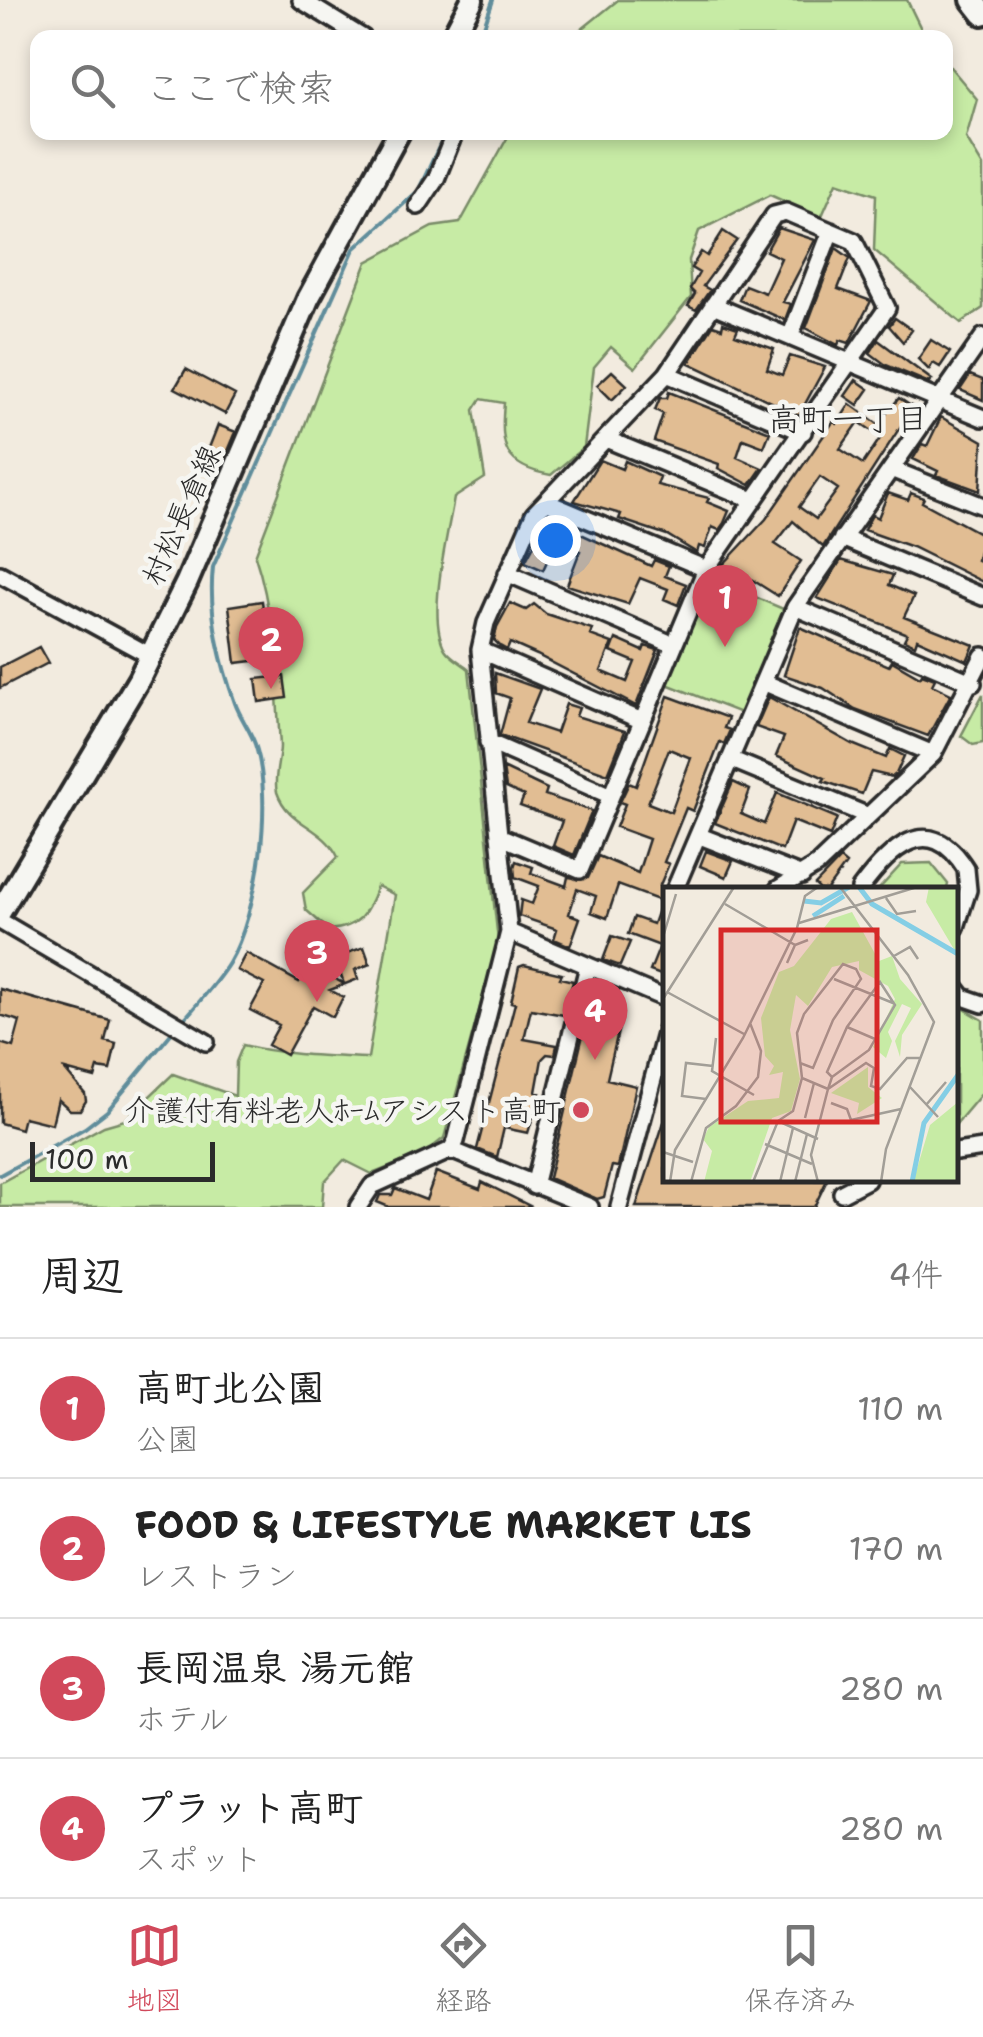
<!DOCTYPE html>
<html lang="ja">
<meta charset="utf-8">
<style>
:root{--surface:#fff;--page:#f2f2f2;--text:#222;--muted:#767676;--line:#e0e0e0;--accent:#d1495b}
body{margin:0;font-family:"Shantell Sans","Klee One",sans-serif;background:var(--page);color:var(--text)}
.scale{position:absolute;left:30px;bottom:25px;width:185px;box-sizing:border-box;padding-left:10px;border:5px solid #2b2b2b;border-top:0;font-size:28px;line-height:35px;white-space:nowrap;color:#2b2b2b;-webkit-text-stroke:8px #f6f6f2;paint-order:stroke}
.you{position:absolute;left:555px;top:540px;width:35px;height:35px;margin:-25px;border:8px solid #fff;border-radius:50%;background:#1a73e8;box-shadow:0 0 0 15px #1a73e833}
.badge{display:grid;place-items:center;width:65px;height:65px;border-radius:50%;background:var(--accent);color:#fff;font-size:32px;font-weight:700}
.pin{position:absolute;translate:-50% -82px;filter:drop-shadow(0 2px 5px #0008)}
.pin::after{content:'';position:absolute;top:52px;width:35px;height:30px;background:inherit;clip-path:polygon(0 0,100% 0,50% 100%)}
.list{margin:0;padding:0;list-style:none}
h2{display:flex;justify-content:space-between;align-items:center;height:130px;margin:0;padding:0 40px;font-size:42px}
h2 small{font-size:32px;font-weight:400;color:var(--muted)}
.list li{display:grid;grid-template-columns:65px 1fr auto;gap:30px;align-items:center;box-sizing:border-box;height:140px;padding:0 40px;border-top:2px solid var(--line)}
.list b{display:block;font-size:38px;white-space:nowrap}
.list p{margin:0;font-size:32px;white-space:nowrap;color:var(--muted)}
.list em{font-size:32px;font-style:normal;color:var(--muted)}
.icon{flex:none;width:55px;height:55px;fill:none;stroke:currentColor;stroke-width:2;stroke-linecap:round;stroke-linejoin:round}
.map{position:relative;flex:none;width:983px;height:1207px;overflow:hidden}
.search{position:absolute;background:var(--surface);box-shadow:0 5px 15px #0003;left:30px;right:30px;top:30px;height:110px;display:flex;align-items:center;gap:25px;box-sizing:border-box;padding:0 35px;border-radius:20px;color:var(--muted);font-size:38px}
.sheet{height:690px;background:var(--surface)}
nav{display:flex;justify-content:space-around;align-items:center;box-sizing:border-box;height:140px;border-top:2px solid var(--line);background:var(--surface);font-size:28px;color:var(--muted)}
nav a{display:grid;justify-items:center;gap:5px}
nav .on{color:var(--accent)}
.map>svg:first-child{display:block}
</style>
<div class="map">
<svg width="983" height="1207" viewBox="0 0 983 1207">
<rect width="100%" height="100%" fill="#f2ebdf"/>
<filter id="ink" filterUnits="userSpaceOnUse"><feTurbulence type="fractalNoise" baseFrequency=".01" numOctaves="2"/><feDisplacementMap in="SourceGraphic" scale="20" xChannelSelector="R" yChannelSelector="G"/><feConvolveMatrix kernelMatrix="1 2 1 2 8 2 1 2 1" color-interpolation-filters="sRGB"/></filter>
<g filter="url(#ink)">
<path fill="#c7eba5" stroke="#798b68" stroke-width="2.5" d="M618,0H907L925,37H572Z
M946,62L977,99L966,138L983,166V308L961,323L874,250L876,195L837,182L821,218L770,195L699,231L689,260L691,297L635,368L611,347L594,367L584,447L551,475C504,467 500,447 504,403L481,399L474,410L485,478L454,498C448,534 426,617 445,649C450,657 462,663 469,669L498,941L444,1138L425,1153L372,1174L344,1160L324,1182L322,1207H0V1183L104,1126L125,1120L173,1074L235,1096L236,1062L243,1045C283,1055 326,1056 368,1058L395,895L377,886C367,914 360,927 329,930L306,910L303,893L338,857C323,826 288,825 277,792C273,779 280,760 280,746C276,684 275,615 255,556L367,262L432,227L460,223L510,133L946,132Z
M708,577L788,611L743,714L664,683Z
M983,694V743L973,745L961,736Z
M931,863L948,884L947,889H879L902,864Z
M956,1004L983,1020V1092L956,1124Z"/>
<g fill="none" stroke-linecap="round" stroke-linejoin="round">
<path stroke="#608d9b" stroke-width="4" d="M480,38L493,0
M181,1023C197,1004 216,984 229,963C258,914 274,798 255,744C250,730 240,717 235,703C219,659 208,613 213,567L354,249L418,191L446,132
M0,1175L85,1128L107,1111L174,1030"/>
</g>
<path fill="#e1bd93" stroke="#2b2b2b" stroke-width="2.5" fill-rule="evenodd" d="M779,228L815,240L783,302L791,304L785,320L739,300L745,285L765,293L781,258L766,251Z
M723,231L737,240L703,286L710,290L696,310L688,306L695,294L690,289L699,273L691,268L701,252L707,256Z
M836,248L850,258L838,289L871,301L849,343L840,340L838,345L806,328Z
M895,318L912,330L903,342L889,326Z
M723,323L738,328L735,335L774,349L767,369L782,375L790,356L825,367L799,415L689,363L713,325L722,328Z
M878,340L932,380L929,383L886,365L870,353Z
M931,340L950,352L940,367L933,363L929,370L918,359Z
M186,369L235,395L225,414L175,388Z
M612,371L627,385L612,400L597,385Z
M970,375L983,380V400L960,390Z
M856,380L869,389L858,405L845,396Z
M669,392L770,432L764,447L743,439L737,457L762,468L750,485L718,468L719,464L654,441L663,414L655,410L660,398H667Z
M899,398L917,410L908,423L904,421L823,547L793,521L775,544L801,561L778,596L746,576L743,581L720,568L766,519L833,422L837,424L850,404L878,424ZM859,422L881,437L863,464L840,449ZM820,477L838,489L816,519L799,507Z
M941,417L983,441L980,491L936,475L938,471L913,459L922,444L927,446Z
M218,425L236,432L218,475L201,468Z
M600,460L622,469L625,461L660,477L657,485L709,498L707,502L729,511L724,523L719,530L712,527L705,548L699,546L697,553L667,535L619,519L621,514L574,501Z
M888,493L908,500L911,493L924,498L922,502L983,535L977,560L983,562V582L912,547L864,530L872,515L878,518Z
M548,519L651,566L654,560L669,566L665,576L686,584L678,605L664,599L668,589L640,578L628,604L567,585L580,551L556,541L543,570L525,562Z
M841,560L893,575L889,585L914,596L904,617L974,645L967,661L917,639L915,645L904,640L907,634L817,598Z
M262,601L265,624L281,622L285,657L236,663L229,606Z
M510,603L526,610L534,604L546,614L592,629L590,635L612,643L601,671L627,682L635,662L611,652L616,639L643,651L645,646L658,650L636,706L537,655L510,643L507,650L500,646L494,640L497,627Z
M800,627L889,666L892,661L920,677L922,674L935,679L932,685L951,694L928,736L855,709L823,688L784,675Z
M39,647L48,663L0,688V667Z
M495,673L540,689L526,723L556,733L566,704L579,708L576,716L625,731L608,774L500,735L510,698L496,693Z
M284,676L287,698L259,702L256,679Z
M668,696L728,718L724,728L730,730L724,744L720,742L693,811L686,808L664,862L669,864L660,885L666,895V971L661,975L650,971L660,946L628,934L634,917L653,924L661,901L618,885L607,918L591,912L596,896L577,889L569,914L580,918L570,946L554,939L557,929L519,916L521,900L532,904L539,886L515,877L514,867L516,861L533,867L531,873L566,886L568,877L588,878L598,856L638,873L649,839L616,827L625,804L620,802L629,783L636,786ZM669,749L691,758L671,812L648,803Z
M769,697L852,744L886,758L890,749L904,756L896,774L892,777L871,772L862,794L823,781L825,778L776,756L784,737L756,727Z
M503,768L547,789L545,795L592,811L574,855L553,846L562,821L520,806L524,796L506,788Z
M733,782L750,790L741,814L764,824L777,793L837,818L830,836L793,821L782,850L715,823Z
M706,851L733,861L726,877L700,866Z
M840,859L846,864L827,890H820L815,885Z
M612,936L630,942L620,966L603,960Z
M342,947L345,954L364,947L370,964L355,970L358,979L330,990L343,997L333,1017L313,1006L286,1055L268,1045L279,1025L250,1010L264,984L237,970L246,953L299,982L309,964L344,984L332,951Z
M524,965L562,974L560,978L573,981L564,1015L531,1009L524,1039L557,1045L555,1055L547,1054L542,1059L536,1092L540,1093L528,1133L504,1128L497,1157L477,1149L515,1003L511,1002L519,967Z
M0,989L110,1020L105,1041L116,1044L110,1070L98,1068L95,1078L65,1070L85,1094L86,1101L80,1110H70L58,1099L52,1124L24,1117L21,1129L0,1123V1043L13,1047L20,1021L0,1015Z
M588,1014L620,1023L607,1079L636,1086L618,1167L612,1166L604,1197L597,1199L549,1178Z
M664,1122L666,1180H827L814,1207H636Z
M436,1172L480,1189L482,1182L532,1207H389L377,1202L380,1195H392L395,1188L426,1200Z"/>
<g fill="none" stroke-linecap="round" stroke-linejoin="round">
<g stroke="#2b2b2b" stroke-width="22">
<path id="minor" d="M301,0L363,38
M418,206L436,179L455,132
M713,305L983,418
M790,337L831,231
M667,374L803,432
M606,439L753,500
M891,469L983,506
M546,502L706,569
M842,538L983,597
M507,573L674,645
M0,574L149,655
M795,607L973,683
M480,650L642,721
M763,682L933,754
M488,742L611,796
M730,759L866,815
M700,836L802,876
M675,889L795,607L983,337
M778,889L817,865L933,754L983,656
M860,889C888,851 928,808 966,869L968,890L956,927
M0,921L206,1042
M509,932L666,999
M956,988L963,997L983,1004
M451,1150L590,1207
M956,1152L983,1148
M534,1186L588,966
M842,1193L867,1180
M358,1207L372,1186L451,1150L456,1141L509,932L480,650L486,623L534,514L667,374L774,215L786,212L854,241L887,308L706,569L580,870L499,836
M619,1207L666,1030"/>
</g>
<g stroke="#2b2b2b" stroke-width="28">
<path id="major" d="M972,0L983,14
M452,38L472,0
M0,912L139,679L187,582L308,299L399,132"/>
</g>
<use href="#minor" stroke="#f6f6f2" stroke-width="15"/>
<use href="#major" stroke="#f6f6f2" stroke-width="20"/>
</g>
</g>
<circle fill="#d1495b" stroke="#f6f6f2" stroke-width="4" cx="581" cy="1110" r="10"/>
<g text-anchor="middle" dominant-baseline="central" stroke-width="9" stroke-linejoin="round" paint-order="stroke">
<g font-size="30" fill="#2b2b2b" stroke="#f6f6f2">
<text transform="translate(181 515) rotate(-66)">村松長倉線</text>
</g>
<g font-size="30" fill="#2b2b2b" stroke="#f6f6f2" text-anchor="end">
<text x="561" y="1110">介護付有料老人ﾎｰﾑアシスト高町</text>
</g>
<g font-size="32" fill="#2b2b2b" stroke="#f6f6f2">
<text x="848" y="418">高町一丁目</text>
</g>
</g>
<g transform="translate(663 887)">
<rect width="295" height="295" fill="#f2ebdf"/>
<path d="M266,0H295V69L263,15ZM189,25L216,74L229,69L237,92L259,117L239,148L237,170L232,154L248,121L239,117L225,145L229,154L223,171L210,160L232,112L225,99L196,83V74L169,80L145,119L133,108L127,143L137,192L128,224L109,231L87,295H41L49,264L40,252L46,240L85,214L116,211L120,185L106,188L111,179L102,169L98,131L116,85L131,79L168,32ZM205,180V200L219,211L194,227L196,216L168,206ZM295,215V295H250L267,238Z" fill="#c7eba5"/>
<path fill="none" stroke="#84cee5" stroke-width="5" d="M196,0L209,17L295,67M141,14L158,16L186,0M150,29L181,9M249,295L261,236L295,188"/>
<path fill="none" stroke="#a29e97" stroke-width="2.5" d="M177,0L245,88L271,135L223,262L218,295M223,11L234,27L253,24M62,17L132,58M136,36L254,0M0,50L13,7M231,69L247,60L255,72M124,76L132,58L145,53M171,92L230,116M4,105L81,147M0,112L71,0M184,140L212,152M53,151L49,184L91,208M139,191L165,202L169,190L206,163L232,118L217,95L184,140L164,185L169,190M247,200L275,230M43,212L19,209L23,176L50,179M168,216L184,222L188,233L238,222M263,218L283,195M142,231L151,196M115,234L155,252M102,257L149,277M0,265L30,275M7,295L12,263L80,151L134,41L142,9L155,0M28,295L43,241L73,219L95,190L98,164L87,136M90,295L115,234L130,224L139,191L134,146L141,127L180,77L193,82L198,92L170,133L150,181L137,176M117,295L130,241M132,295L144,247M155,295L148,268L165,202L203,176L211,181L208,199L217,202L244,171H258"/>
<path fill="#d62828" fill-opacity="0.15" stroke="#d62828" stroke-width="5" d="M58,43H214V235H58Z"/>
<rect width="295" height="295" fill="none" stroke="#2b2b2b" stroke-width="5"/>
</g>
</svg>
<div class="scale">100 m</div>
<div class="you"></div>
<div class="pin badge" style="left:725px;top:647px">1</div>
<div class="pin badge" style="left:271px;top:689px">2</div>
<div class="pin badge" style="left:317px;top:1002px">3</div>
<div class="pin badge" style="left:595px;top:1060px">4</div>
<div class="search"><svg class="icon" aria-label="search" viewBox="0 0 24 24"><circle cx="10" cy="10" r="6"/><path d="M15 15l6 6"/></svg>ここで検索</div>
</div>
<section class="sheet">
<h2>周辺<small>4件</small></h2>
<ul class="list">
<li><span class="badge">1</span><div><b>高町北公園</b><p>公園</p></div><em>110 m</em></li>
<li><span class="badge">2</span><div><b>FOOD &amp; LIFESTYLE MARKET LIS</b><p>レストラン</p></div><em>170 m</em></li>
<li><span class="badge">3</span><div><b>長岡温泉 湯元館</b><p>ホテル</p></div><em>280 m</em></li>
<li><span class="badge">4</span><div><b>プラット高町</b><p>スポット</p></div><em>280 m</em></li>
</ul>
</section>
<nav>
<a class="on"><svg class="icon" aria-label="map" viewBox="0 0 24 24"><path d="M3 6l6-2 6 2 6-2v14l-6 2-6-2-6 2zM9 4v14M15 6v14"/></svg>地図</a>
<a><svg class="icon" aria-label="directions" viewBox="0 0 24 24"><path d="M12 3l9 9-9 9-9-9zM9 14v-3h6M13 9l2 2-2 2"/></svg>経路</a>
<a><svg class="icon" aria-label="saved" viewBox="0 0 24 24"><path d="M7 4h10v16l-5-4-5 4z"/></svg>保存済み</a>
</nav>
